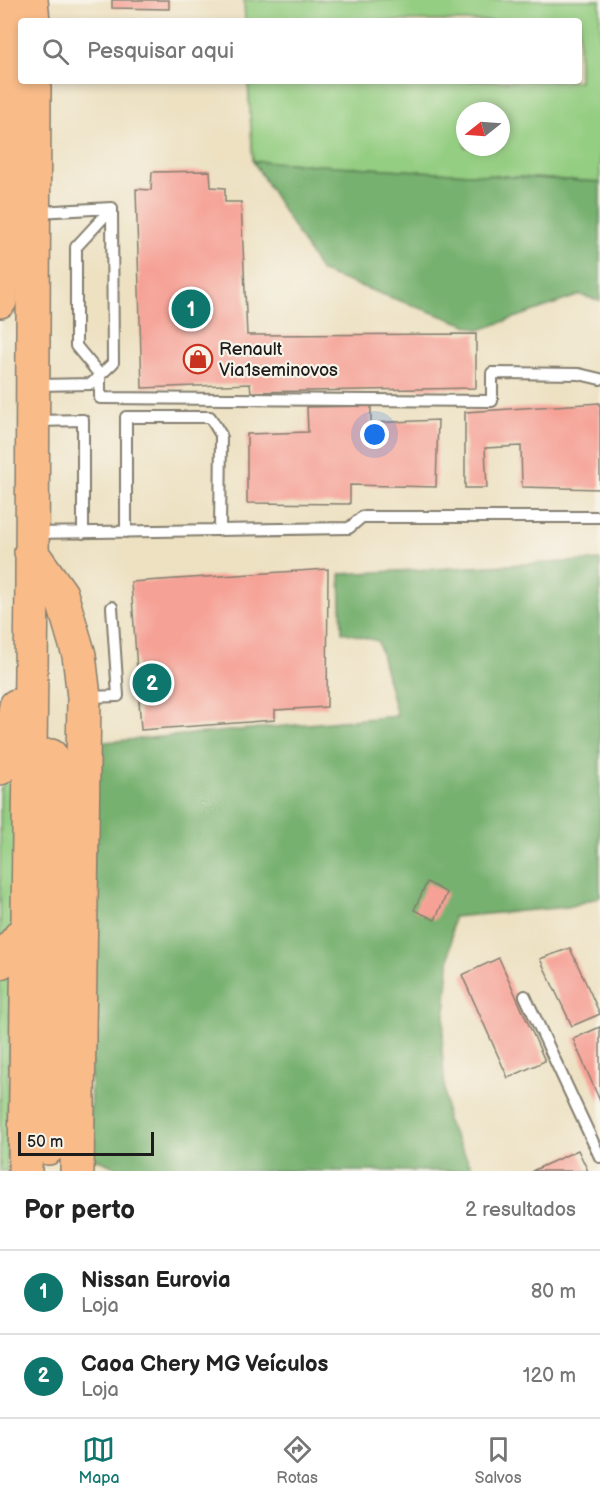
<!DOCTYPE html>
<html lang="pt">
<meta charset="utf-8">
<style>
:root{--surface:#fff;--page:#f2f2f2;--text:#222;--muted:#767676;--line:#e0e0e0;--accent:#0f766e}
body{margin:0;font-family:"Balsamiq Sans",sans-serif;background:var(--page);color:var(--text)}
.compass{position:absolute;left:456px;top:102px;width:54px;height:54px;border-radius:50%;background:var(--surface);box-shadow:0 3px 9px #0003;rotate:253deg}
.scale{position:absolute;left:18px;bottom:15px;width:136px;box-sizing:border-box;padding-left:6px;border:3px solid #1c1c1c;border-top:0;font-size:16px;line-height:21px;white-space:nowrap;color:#1c1c1c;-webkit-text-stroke:4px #f7f3e8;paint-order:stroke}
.you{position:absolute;left:375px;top:435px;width:21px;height:21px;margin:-15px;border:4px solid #fff;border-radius:50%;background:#1a73e8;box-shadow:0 0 0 9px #1a73e833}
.badge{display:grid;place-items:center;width:39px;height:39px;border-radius:50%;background:var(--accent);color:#fff;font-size:20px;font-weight:700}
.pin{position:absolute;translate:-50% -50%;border:3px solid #fff;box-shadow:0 2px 6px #0006}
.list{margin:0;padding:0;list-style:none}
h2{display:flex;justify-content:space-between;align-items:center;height:78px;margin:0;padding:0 24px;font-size:26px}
h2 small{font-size:20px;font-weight:400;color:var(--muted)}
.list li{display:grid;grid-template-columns:39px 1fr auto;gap:18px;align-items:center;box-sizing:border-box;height:84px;padding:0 24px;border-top:2px solid var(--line)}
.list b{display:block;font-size:22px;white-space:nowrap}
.list p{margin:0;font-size:20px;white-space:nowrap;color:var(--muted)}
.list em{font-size:20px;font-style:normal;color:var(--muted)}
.icon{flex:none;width:33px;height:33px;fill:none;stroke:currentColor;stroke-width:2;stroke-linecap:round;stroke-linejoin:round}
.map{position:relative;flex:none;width:600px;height:1171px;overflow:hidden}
.search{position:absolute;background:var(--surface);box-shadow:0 3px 9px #0003;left:18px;right:18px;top:18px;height:66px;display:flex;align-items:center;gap:15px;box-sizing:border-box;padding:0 21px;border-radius:6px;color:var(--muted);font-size:22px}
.sheet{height:246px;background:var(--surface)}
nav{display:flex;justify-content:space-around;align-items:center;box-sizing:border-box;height:84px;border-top:2px solid var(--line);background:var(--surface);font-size:16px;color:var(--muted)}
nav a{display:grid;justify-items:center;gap:3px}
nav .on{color:var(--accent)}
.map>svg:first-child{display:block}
</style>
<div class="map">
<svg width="600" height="1171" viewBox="0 0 600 1171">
<rect width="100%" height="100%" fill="#f7f3e8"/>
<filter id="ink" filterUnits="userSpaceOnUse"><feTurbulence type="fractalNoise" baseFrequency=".0167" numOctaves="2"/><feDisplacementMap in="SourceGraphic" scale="12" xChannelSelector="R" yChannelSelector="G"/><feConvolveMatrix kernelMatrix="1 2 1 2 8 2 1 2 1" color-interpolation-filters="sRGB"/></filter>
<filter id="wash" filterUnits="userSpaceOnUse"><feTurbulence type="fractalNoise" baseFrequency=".008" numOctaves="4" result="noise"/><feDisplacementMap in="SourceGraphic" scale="24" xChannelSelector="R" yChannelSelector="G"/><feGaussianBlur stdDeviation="1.35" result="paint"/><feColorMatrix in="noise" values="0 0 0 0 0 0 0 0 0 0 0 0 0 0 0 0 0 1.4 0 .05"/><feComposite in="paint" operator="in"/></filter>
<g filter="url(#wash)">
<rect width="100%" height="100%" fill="#ede1c2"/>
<path fill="#94ce82" stroke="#58754f" stroke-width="1.5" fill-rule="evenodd" d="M244,0H600V182L253,161L248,81H579V21H245ZM465,111H501V147H465Z
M18,756L8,1080L7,1171H0V790Z"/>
<path fill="#77b170" stroke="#4a6646" stroke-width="1.5" d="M253,161L600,182V301L580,295L480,330L321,272Z
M600,560V897L568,907L453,917L442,1049L447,1122L474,1171H123L90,1156L94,743L397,716L378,641L342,632L340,574Z"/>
<g id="blocks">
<path fill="#f6a196" d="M112,0H169V9L112,8Z
M210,171L211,187L225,188V202H241L247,335L476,334V388L251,392L250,384L142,388L136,189L151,190L152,172Z
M600,403V489L522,487L521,446L485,448L487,488H465V412Z
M371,406V423L438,420L436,487L350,485V504L247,503V434L308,432L307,407Z
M328,569L327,707L275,710V720L141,730L131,582Z
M427,882L447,893L435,920L414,910Z
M570,948L600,1014L572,1026L540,959Z
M499,958L545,1061L508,1078L462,975Z
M600,1027V1101L573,1039Z
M578,1150L588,1171H532Z"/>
</g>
</g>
<g filter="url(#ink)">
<use href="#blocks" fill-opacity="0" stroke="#847e6f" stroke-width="1.5"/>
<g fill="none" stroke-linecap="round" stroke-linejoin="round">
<g stroke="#847e6f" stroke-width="14">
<path id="service" d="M112,208L76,247V346L100,375V398L492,401V373L579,374L600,379
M37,212L112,208L113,363L91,384L38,385
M37,421L83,420V533
M126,532V417H210L221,435L220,530
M35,533L349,528L362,517H600
M87,697L118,696L112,607
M525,996L600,1157"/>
</g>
<g stroke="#847e6f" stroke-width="36">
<path id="trunk" d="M31,0L33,21
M0,301L3,41L6,0
M31,552L61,594L79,655L84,697L77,1171
M0,768L11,735L16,706
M0,962L27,928
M48,1148L52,824L51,756
M25,1171L32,585L34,81"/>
</g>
<use href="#service" stroke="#fff" stroke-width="10"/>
<use href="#trunk" stroke="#f9bc89" stroke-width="33"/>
</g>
</g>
<defs>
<g id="shop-ring" transform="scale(1.5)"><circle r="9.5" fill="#f7f3e8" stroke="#c8321e" stroke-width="1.5"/><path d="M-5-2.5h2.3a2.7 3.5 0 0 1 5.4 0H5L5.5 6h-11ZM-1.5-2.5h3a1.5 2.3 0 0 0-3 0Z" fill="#c8321e"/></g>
</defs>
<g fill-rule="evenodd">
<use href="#shop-ring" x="198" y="359"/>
</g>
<g text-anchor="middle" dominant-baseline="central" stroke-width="4.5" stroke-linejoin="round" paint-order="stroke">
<g font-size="18" fill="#1c1c1c" stroke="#f7f3e8" text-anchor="start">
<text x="219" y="349">Renault<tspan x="219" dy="21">Via1seminovos</tspan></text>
</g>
</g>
</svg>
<svg class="compass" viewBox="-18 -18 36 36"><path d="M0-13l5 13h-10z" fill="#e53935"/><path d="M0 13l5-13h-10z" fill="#767676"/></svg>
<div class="scale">50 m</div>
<div class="you"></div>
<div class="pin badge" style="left:191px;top:309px">1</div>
<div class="pin badge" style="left:152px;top:683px">2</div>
<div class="search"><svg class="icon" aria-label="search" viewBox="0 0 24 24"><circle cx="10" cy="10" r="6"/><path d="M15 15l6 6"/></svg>Pesquisar aqui</div>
</div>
<section class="sheet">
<h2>Por perto<small>2 resultados</small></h2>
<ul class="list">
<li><span class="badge">1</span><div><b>Nissan Eurovia</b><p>Loja</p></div><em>80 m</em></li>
<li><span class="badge">2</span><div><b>Caoa Chery MG Veículos</b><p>Loja</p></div><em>120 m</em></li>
</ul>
</section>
<nav>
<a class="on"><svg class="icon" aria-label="map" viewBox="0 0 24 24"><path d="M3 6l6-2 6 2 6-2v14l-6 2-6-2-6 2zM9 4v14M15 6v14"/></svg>Mapa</a>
<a><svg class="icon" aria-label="directions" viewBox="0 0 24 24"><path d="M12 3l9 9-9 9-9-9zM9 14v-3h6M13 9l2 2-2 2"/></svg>Rotas</a>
<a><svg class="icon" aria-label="saved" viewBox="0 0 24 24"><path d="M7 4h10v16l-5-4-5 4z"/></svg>Salvos</a>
</nav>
